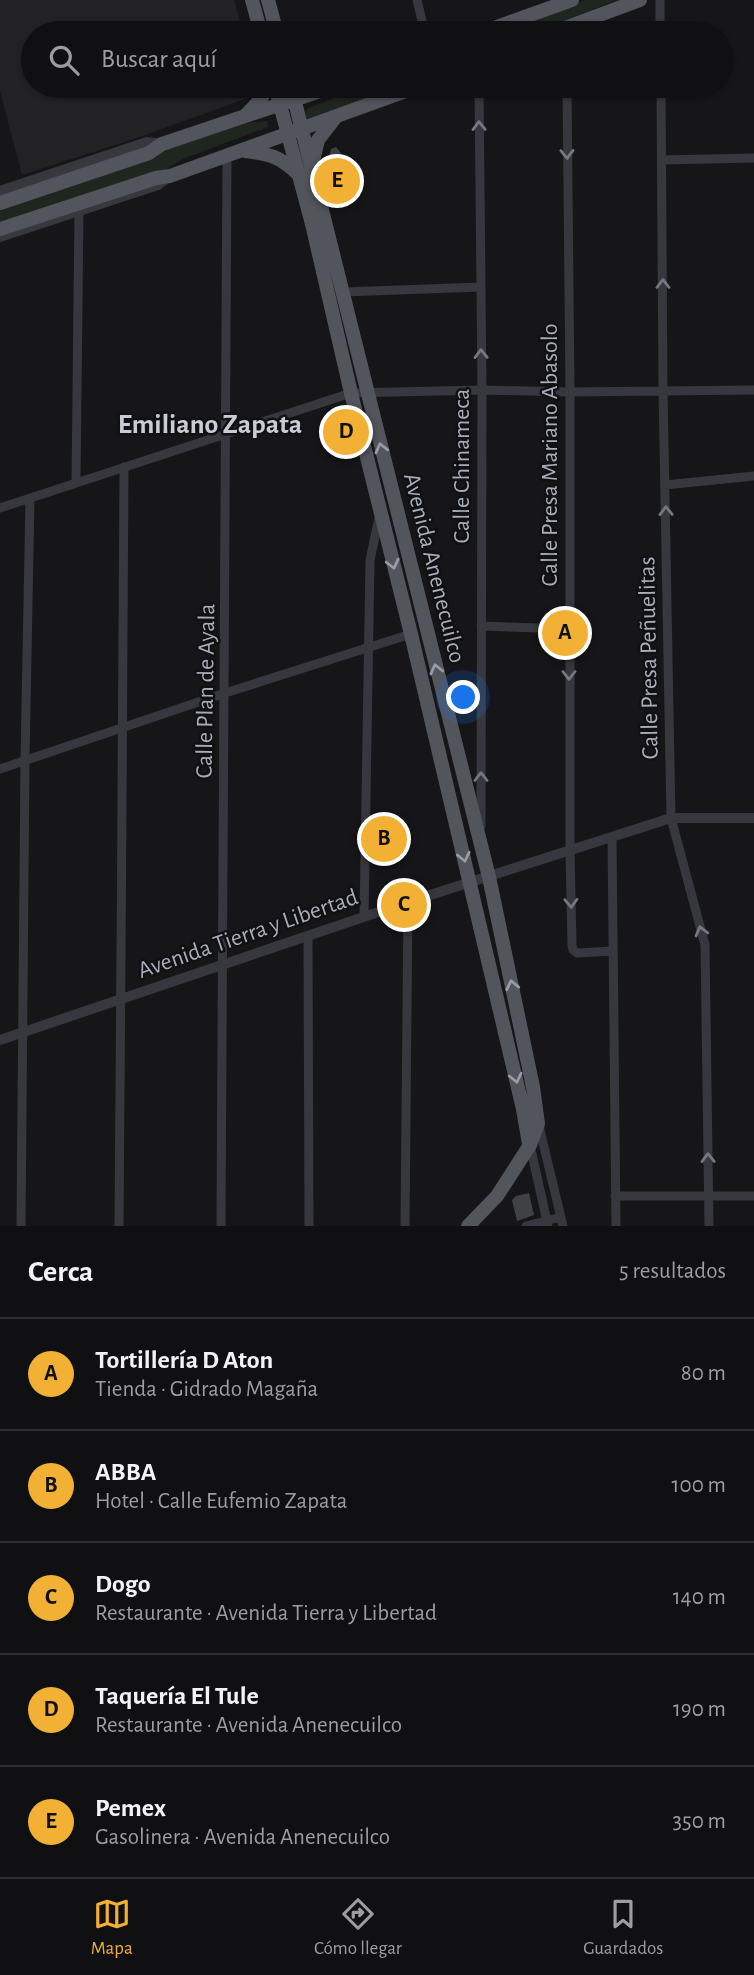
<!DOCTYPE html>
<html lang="es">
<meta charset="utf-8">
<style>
:root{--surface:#101012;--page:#1e1e20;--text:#f1f3f6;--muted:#9c9d9f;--line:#303032;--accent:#f2b134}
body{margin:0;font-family:"Alegreya Sans",sans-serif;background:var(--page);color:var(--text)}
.you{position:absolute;left:464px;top:698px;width:24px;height:24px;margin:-18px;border:5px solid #fff;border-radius:50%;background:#1a73e8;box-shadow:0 0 0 10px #1a73e833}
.badge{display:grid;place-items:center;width:46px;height:46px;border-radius:50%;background:var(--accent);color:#111;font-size:23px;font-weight:700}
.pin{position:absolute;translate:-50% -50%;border:4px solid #fff;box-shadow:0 2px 7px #0006}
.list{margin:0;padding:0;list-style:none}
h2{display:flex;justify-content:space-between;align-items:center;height:91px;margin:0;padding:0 28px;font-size:30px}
h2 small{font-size:23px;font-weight:400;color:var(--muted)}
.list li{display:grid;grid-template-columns:46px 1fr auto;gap:21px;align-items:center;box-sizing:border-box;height:112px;padding:0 28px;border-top:2px solid var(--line)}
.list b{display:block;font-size:26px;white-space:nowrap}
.list p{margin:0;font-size:23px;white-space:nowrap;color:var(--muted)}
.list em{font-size:23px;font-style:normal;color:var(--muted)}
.icon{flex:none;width:38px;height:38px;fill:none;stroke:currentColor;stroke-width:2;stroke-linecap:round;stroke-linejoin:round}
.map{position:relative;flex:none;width:754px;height:1226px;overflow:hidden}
.search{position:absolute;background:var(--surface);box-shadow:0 2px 5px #0004;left:21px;right:21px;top:21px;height:77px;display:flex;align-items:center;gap:18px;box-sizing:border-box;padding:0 24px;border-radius:38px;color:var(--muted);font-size:26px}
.sheet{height:651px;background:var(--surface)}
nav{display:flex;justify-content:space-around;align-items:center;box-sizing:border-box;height:98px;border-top:2px solid var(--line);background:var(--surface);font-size:19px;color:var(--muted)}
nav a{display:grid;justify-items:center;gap:4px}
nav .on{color:var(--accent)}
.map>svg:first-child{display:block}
</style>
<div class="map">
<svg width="754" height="1226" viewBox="0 0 754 1226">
<rect width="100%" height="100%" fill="#161618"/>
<path fill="#222225" d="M0,0H234L243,33H33V86H255L253,93L248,98L131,140L22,175L0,91Z"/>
<path fill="#1e261f" d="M585,0H617L532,33H501Z
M365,86H404L307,119L304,118L305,111L309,108Z
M267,121L268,127L185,158L156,175L0,228V205L246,123Z"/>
<path fill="#404145" d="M336,147L341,153L340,167L346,192L342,198L335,196L328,170L330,153L331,149Z
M529,1193L534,1215L517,1221L512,1200L516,1196Z"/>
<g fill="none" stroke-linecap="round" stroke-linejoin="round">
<path stroke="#37383d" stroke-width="9" d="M417,0L425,33
M660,0V33
M479,86L482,390L481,826
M567,86L570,392V852L572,945L573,950L577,953L613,951
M661,86L663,391L671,818L705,945L709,1226
M662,160L754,158
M343,292L481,287
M76,483L79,211
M665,485L754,476
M0,508L351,393L482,390L570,392L754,390
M481,626L569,629
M0,769L225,693L411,634
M612,838L616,1226
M364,917L370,560L379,518
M308,936L309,1226
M539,1126L563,1226
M530,1145L548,1226
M615,1196H754
M21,1226L25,760L30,498
M119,1226C120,973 124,720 124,467
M221,1226C222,869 228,512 227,156
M405,1226L408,902
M526,1226L561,1217"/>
<path stroke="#37383d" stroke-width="10" d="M0,191L147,142L162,144
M0,237L158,185L168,177
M0,1040L408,902L671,818H754"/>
<path stroke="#53555c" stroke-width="14" d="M252,0L261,33
M268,0L277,33
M480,33L572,0
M551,33L640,0
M275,86L312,224L351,393L411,634L523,1109L529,1144
M291,86L489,877L533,1087L538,1124L530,1145L497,1196L468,1226
M246,115L261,99L268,86
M245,151C269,154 280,156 298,174
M313,161L318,140L335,118
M0,203L149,153L162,144L335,86
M0,229L156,178L170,176L420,86"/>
</g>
<defs><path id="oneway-chevron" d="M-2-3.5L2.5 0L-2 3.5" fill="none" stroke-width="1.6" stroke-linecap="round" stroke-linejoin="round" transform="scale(1.75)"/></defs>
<g stroke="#757881">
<use href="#oneway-chevron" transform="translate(479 126) rotate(-91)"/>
<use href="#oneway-chevron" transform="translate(567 154) rotate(89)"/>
<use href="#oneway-chevron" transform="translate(663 284) rotate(-90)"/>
<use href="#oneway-chevron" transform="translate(481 354) rotate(-91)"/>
<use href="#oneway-chevron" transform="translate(666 511) rotate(-91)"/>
<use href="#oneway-chevron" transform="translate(569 675) rotate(90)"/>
<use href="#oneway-chevron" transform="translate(481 777) rotate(-90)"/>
<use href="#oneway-chevron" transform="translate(571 903) rotate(88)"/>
<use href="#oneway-chevron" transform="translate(701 931) rotate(-105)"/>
<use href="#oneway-chevron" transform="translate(708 1158) rotate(-91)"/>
</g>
<g stroke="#979ba6">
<use href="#oneway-chevron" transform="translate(381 448) rotate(-104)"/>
<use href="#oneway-chevron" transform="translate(393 564) rotate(76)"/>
<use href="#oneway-chevron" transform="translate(436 669) rotate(-104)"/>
<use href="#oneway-chevron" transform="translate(464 857) rotate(77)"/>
<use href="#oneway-chevron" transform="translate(512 985) rotate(-102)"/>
<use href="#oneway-chevron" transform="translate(516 1078) rotate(77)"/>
</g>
<g text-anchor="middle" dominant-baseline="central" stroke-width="5" stroke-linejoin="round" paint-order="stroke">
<g font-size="24" fill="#a8adb8" stroke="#111113">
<text transform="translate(550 455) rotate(-90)">Calle Presa Mariano Abasolo</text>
<text transform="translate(462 466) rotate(-90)">Calle Chinameca</text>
<text transform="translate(434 568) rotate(76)">Avenida Anenecuilco</text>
<text transform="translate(649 658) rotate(-91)">Calle Presa Peñuelitas</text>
<text transform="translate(206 691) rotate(-89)">Calle Plan de Ayala</text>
<text transform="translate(248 934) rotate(-19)">Avenida Tierra y Libertad</text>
</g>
<g font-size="28" font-weight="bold" fill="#c9ccd4" stroke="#111113">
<text x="210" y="425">Emiliano Zapata</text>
</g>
</g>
</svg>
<div class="you"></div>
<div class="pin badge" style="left:565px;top:633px">A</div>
<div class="pin badge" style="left:384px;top:839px">B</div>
<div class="pin badge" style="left:404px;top:905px">C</div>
<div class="pin badge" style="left:346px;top:432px">D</div>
<div class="pin badge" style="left:337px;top:181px">E</div>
<div class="search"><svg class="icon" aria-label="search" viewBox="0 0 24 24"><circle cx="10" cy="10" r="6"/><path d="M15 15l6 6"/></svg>Buscar aquí</div>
</div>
<section class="sheet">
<h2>Cerca<small>5 resultados</small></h2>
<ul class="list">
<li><span class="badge">A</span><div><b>Tortillería D Aton</b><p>Tienda · Gidrado Magaña</p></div><em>80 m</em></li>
<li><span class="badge">B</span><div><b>ABBA</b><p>Hotel · Calle Eufemio Zapata</p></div><em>100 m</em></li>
<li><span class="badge">C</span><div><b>Dogo</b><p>Restaurante · Avenida Tierra y Libertad</p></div><em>140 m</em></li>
<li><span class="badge">D</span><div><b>Taquería El Tule</b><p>Restaurante · Avenida Anenecuilco</p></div><em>190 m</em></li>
<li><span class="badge">E</span><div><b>Pemex</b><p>Gasolinera · Avenida Anenecuilco</p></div><em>350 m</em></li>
</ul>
</section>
<nav>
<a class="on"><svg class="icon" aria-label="map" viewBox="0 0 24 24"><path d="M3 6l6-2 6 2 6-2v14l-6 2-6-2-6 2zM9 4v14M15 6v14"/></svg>Mapa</a>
<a><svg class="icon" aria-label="directions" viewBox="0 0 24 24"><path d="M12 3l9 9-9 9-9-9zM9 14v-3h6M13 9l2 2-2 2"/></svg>Cómo llegar</a>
<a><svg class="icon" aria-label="saved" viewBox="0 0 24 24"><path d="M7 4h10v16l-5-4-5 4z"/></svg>Guardados</a>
</nav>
